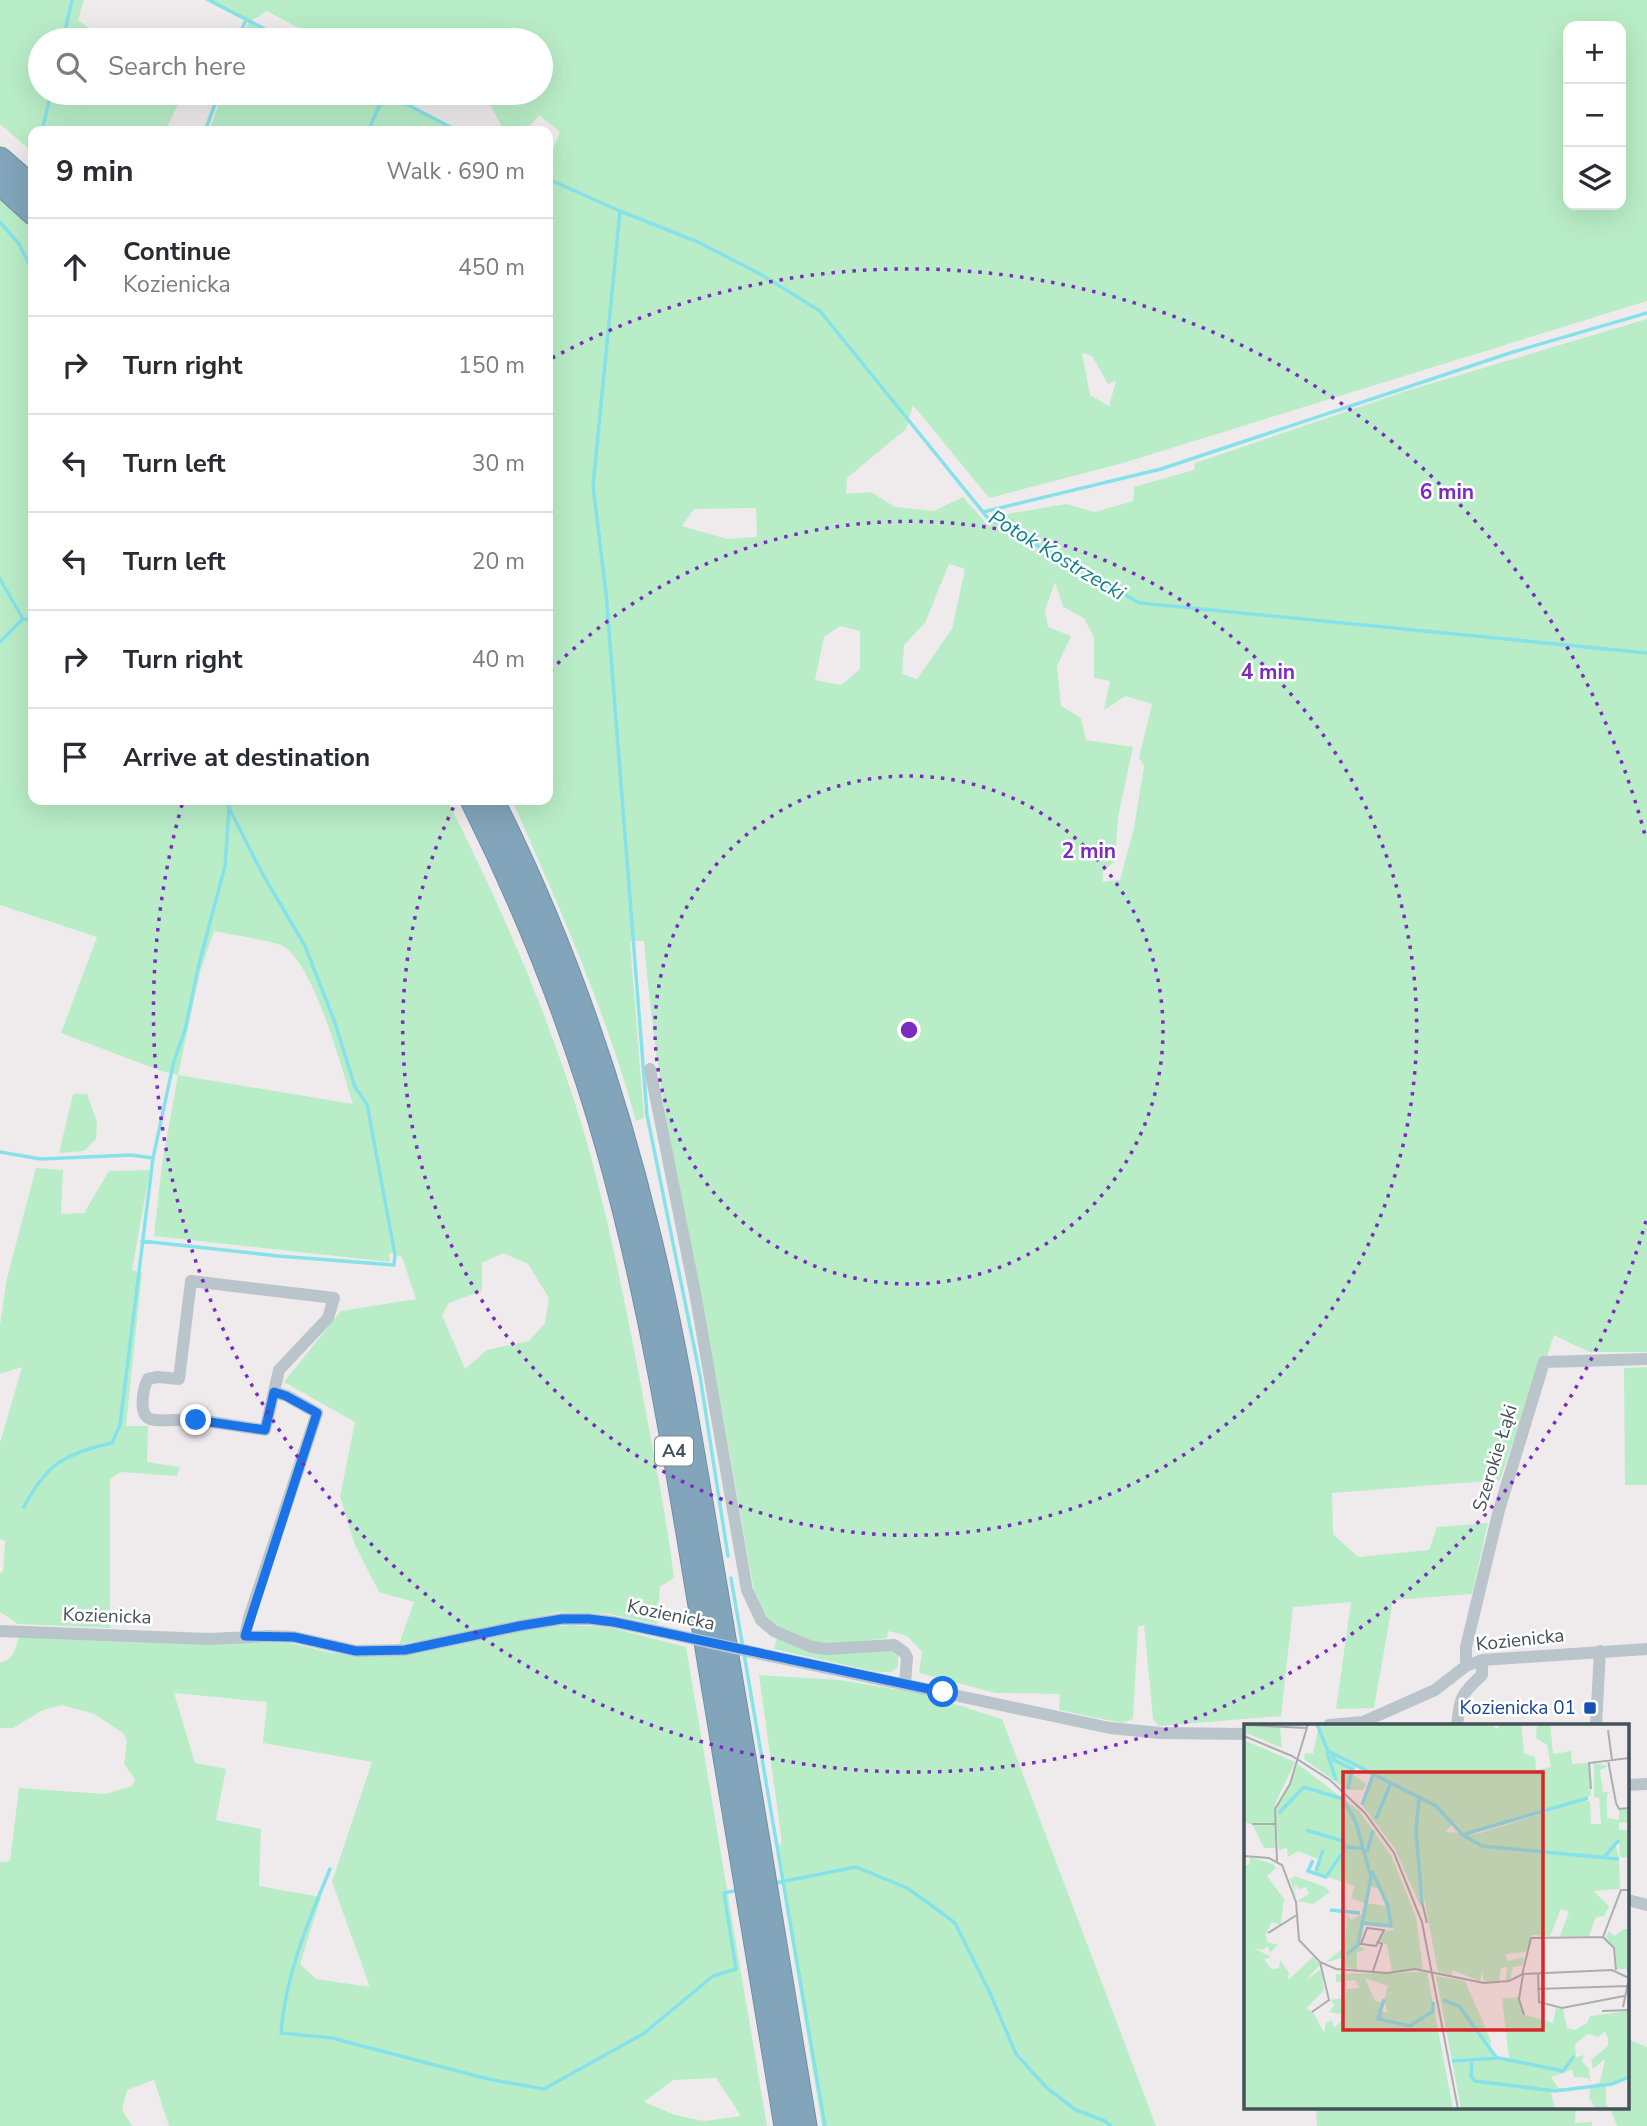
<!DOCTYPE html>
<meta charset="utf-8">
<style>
:root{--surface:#fff;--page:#f7f7f7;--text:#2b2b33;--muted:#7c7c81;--line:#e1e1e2}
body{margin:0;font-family:"Nunito Sans",sans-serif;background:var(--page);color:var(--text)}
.controls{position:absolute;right:21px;top:21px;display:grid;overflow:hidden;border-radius:14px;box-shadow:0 7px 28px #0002}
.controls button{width:63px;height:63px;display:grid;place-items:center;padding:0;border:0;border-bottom:2px solid var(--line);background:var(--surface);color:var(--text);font:35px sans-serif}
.stop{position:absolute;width:21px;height:21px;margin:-16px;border:5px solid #1a73e8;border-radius:50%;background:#fff}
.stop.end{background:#1a73e8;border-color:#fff;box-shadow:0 2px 7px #0008}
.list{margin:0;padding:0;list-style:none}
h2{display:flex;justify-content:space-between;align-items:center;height:91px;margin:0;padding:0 28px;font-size:30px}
h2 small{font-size:23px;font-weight:400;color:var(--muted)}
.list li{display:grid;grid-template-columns:46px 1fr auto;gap:21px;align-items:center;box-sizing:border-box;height:98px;padding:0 28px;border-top:2px solid var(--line)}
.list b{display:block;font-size:26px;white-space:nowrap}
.list p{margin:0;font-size:23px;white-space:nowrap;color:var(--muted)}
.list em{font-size:23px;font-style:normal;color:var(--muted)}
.icon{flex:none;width:38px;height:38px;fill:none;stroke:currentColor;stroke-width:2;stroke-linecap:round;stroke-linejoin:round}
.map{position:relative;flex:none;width:1647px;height:2126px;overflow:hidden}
.search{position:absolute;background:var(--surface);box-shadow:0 7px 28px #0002;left:28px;top:28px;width:525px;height:77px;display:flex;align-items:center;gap:18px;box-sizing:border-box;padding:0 24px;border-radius:38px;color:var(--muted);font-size:26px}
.panel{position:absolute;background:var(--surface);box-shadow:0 7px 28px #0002;left:28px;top:126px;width:525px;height:679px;border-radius:14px}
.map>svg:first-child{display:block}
</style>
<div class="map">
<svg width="1647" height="2126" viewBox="0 0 1647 2126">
<rect width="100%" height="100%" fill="#efebec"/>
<path fill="#b9edc7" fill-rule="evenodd" d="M0,0H84L78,20L105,40H40V93H174L181,98L165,131H33V149H29L0,124Z
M204,0H1647V301L1123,463L989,498L913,405L906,429L847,478L846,494L871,492L895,507L934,511L963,497L986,523L1001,515L1066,504L1095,512L1133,501L1134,487L1194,470L1195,463L1406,391L1647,319V1352H1589L1554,1335L1547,1356L1540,1362L1500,1480L1332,1493L1333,1534L1358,1557L1429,1550L1437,1527L1488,1523L1472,1594L1393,1600L1374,1708L1336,1709L1351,1602L1293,1607L1281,1716L1159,1726L1153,1719L1144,1625L1138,1627L1133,1719L1122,1723L1059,1710L1060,1694L996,1693L919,1673L922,1652L907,1636L888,1631L887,1638C846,1644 793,1652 764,1615C760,1609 758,1601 755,1595C743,1534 734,1473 722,1412C691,1256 657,1100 644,941H630L644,1118L636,1121C606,1011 558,904 512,800H548V181L553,182L548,161L560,132L539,115L526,131H504L484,93H541V40H321L267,11L249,22L283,40H242L248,22ZM1568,26H1621V205H1568ZM1082,353L1092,356L1108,384L1116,381L1109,406L1090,395ZM756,508L757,537L727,539L682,526L694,509ZM949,564L965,569L952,629L917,679L902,674L904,645L925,623ZM1055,582L1063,607L1084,618L1094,637V678L1110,681L1104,710L1126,696L1152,704L1139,758L1144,766L1134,828L1120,880L1103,882V871L1115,861L1118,817L1133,747L1086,740L1081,718L1061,706L1057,666L1071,636L1048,627L1045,610ZM840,626L860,631V669L841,685L815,680L824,637Z
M223,93H382L455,131H209Z
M0,198L33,228V800H447C500,903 547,1012 581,1122C606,1206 623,1293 640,1380C652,1446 666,1511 674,1578L660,1587L657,1624L610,1614L559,1612L430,1640L399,1644L414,1602L379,1592L355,1545L340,1497L355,1422L284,1382L341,1311L416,1299L402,1257L389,1253L390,1262L154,1236L162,1164L178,1075L161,1071L61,1033L97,937L0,905ZM214,931C228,934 273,941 283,946C315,966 341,1067 353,1104L178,1075L200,972ZM503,1253L528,1264L549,1298L545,1323L529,1341L487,1350L465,1369L442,1315L449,1303L482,1291V1263Z
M73,1094H87L97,1122L96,1139L84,1151L59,1153Z
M36,1168L63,1170L61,1214L84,1213L109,1171L150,1170L132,1270L142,1272L126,1426H148L147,1462L180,1467L177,1476L121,1472L110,1479V1628L18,1624L0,1612V1573L3,1572L5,1541L0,1539V1443L22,1367L0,1374V1325L7,1278Z
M1647,1367V1485H1625L1624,1368Z
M572,1625L612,1628L686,1647L767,2126H169L154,2080L127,2090L122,2110L132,2126H0V1862L10,1861L19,1788L105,1794L132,1786L135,1779L124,1764L127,1741L123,1733L94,1714L62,1705L43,1710L13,1728H0V1662C14,1661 16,1647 19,1636L263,1641L294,1644L332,1653L380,1657L529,1629ZM174,1693L267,1702L263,1743L372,1762L332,1882L370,1987L316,1979L300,1964L321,1897L259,1886L261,1829L216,1820L226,1769L195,1763ZM716,2078L741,2116L704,2121L675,2115L644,2102L673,2080Z
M777,1638L801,1647H886L898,1653V1667L891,1672H877L774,1649Z
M759,1675L840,1680L923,1694L1002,1719L1156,2126H822L776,1848L782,1843Z
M1628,2039L1647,2047V2126H1617L1609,2107H1628Z
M1316,2107H1576L1575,2123L1592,2122V2126H1317Z"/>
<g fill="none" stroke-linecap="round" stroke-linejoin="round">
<path stroke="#86e2ea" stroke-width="3.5" d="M209,0L286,40
M63,40L72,0
M238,40L246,19
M42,131L51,93
M205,131L219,93
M368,131L385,93L458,131
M548,179L620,211L698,242L762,275L820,311L987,517L1140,603L1647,653
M620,211L593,486L606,593L647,1115L700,1376L728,1556
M0,222L19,244L33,272
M983,512L1161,469L1513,352L1647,313
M0,579L23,619
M23,619L33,620
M0,642L23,619
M0,1152L41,1159L131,1155L153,1158
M142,1241L278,1256L394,1265L395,1255L367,1104L355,1087L334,1020L305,946L262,873L230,810
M24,1507C46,1464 66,1453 112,1443L120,1425L153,1158L174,1061L185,1030L199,964L225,866L229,808L227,800
M731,1578L825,2126
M330,1869C308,1922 285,1976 281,2033L332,2038L488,2079L544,2089L643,2034L713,1976L736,1969L724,1893L739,1890
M775,1883L856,1867L907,1888L931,1905L955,1923L990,1993L1016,2054L1047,2088L1076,2110L1105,2121L1111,2126"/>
<g stroke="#6e90a7" stroke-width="25">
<path id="motorway" d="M0,159L33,188
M0,183L33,213
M472,800C528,912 575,1031 609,1152C652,1306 677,1466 703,1624C731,1791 758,1959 786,2126
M492,800C561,937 612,1083 648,1232C678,1352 696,1475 717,1597C747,1773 776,1950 805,2126"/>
</g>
<path stroke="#bac5cb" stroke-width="12" d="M650,1069L696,1298L747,1590L761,1620L774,1631L812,1647L826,1649L894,1645L904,1652L907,1657L905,1684
M191,1281L334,1298L328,1318L279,1370L265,1430C240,1427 214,1421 189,1420C179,1419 159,1422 150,1419C138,1414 143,1388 148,1379L158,1377L179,1379Z
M0,1631L209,1639L269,1636L294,1637L356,1651L405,1650L519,1626L562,1619H588L614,1622L662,1632
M245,1636L249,1618L317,1413L287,1396L274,1392
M770,1656L1110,1728L1160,1733L1246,1734
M1466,1666V1647L1499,1510L1544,1362L1647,1359
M1329,1725L1363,1722L1435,1690L1466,1666L1482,1660L1647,1649
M1457,1725C1460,1697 1461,1694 1482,1675V1660
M1596,1725L1600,1651
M1628,1785L1647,1784
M1628,1900L1647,1905"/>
<use href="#motorway" stroke="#83a5bb" stroke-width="23"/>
<path stroke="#bac5cb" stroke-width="12" d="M662,1632L770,1656"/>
</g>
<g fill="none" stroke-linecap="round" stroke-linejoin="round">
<path stroke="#1a73e8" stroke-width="9" d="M196,1420L265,1430L274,1392L286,1396L317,1413L245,1636L294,1637L356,1651L405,1650L519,1626L562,1619H589L614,1622L943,1692"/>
</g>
<g fill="none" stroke="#7b2cbf" stroke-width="3.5" stroke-dasharray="3.5 7">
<circle cx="909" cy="1030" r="254"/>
<path d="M550 671A507 507 0 1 1 457 800"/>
<path d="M1646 1221A761 761 0 1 1 183 801M552 358A761 761 0 0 1 1646 839"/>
</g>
<rect fill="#1a4fb4" stroke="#fff" stroke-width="2.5" x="1583" y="1701" width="14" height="14" rx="3.5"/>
<g text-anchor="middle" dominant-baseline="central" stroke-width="5" stroke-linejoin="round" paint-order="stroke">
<rect fill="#fff" stroke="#7c868b" stroke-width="2" x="655" y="1436.5" width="38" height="29" rx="5"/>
<g font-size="18" font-weight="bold" fill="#445259">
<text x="674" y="1451">A4</text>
</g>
<g font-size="19" fill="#445259" stroke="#fff">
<text transform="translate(1495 1458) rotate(-73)">Szerokie Łąki</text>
<text transform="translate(671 1615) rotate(12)">Kozienicka</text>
<text transform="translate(107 1616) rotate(2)">Kozienicka</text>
<text transform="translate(1520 1640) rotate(-6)">Kozienicka</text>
</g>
<g font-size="19" fill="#164399" stroke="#fff" text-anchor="end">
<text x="1576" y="1708">Kozienicka 01</text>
</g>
<g font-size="21" font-style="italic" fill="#0e828d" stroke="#fff">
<text transform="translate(1057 555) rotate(31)">Potok Kostrzecki</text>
</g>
</g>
<g transform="translate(1244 1724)">
<rect width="385" height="385" fill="#efebec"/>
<path d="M75,0H252L248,2L254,5V0H277L280,29L291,33L292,46L307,43L303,21L292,14L293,0H306L309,30L327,27L328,40L344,39L347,72L220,109L210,98L202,108L233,110L342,76L346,78L347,100H357L355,74L350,73V39L364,42L356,46L359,68H368L363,70V94L375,96V86L384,84L385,98L375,99V106H385V134L376,133L375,115L371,119L375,133L340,131L375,135L376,165L349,167L365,182L360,192L352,193L345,212H316L325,188L317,185L306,212L288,211L282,228L261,230L264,237L280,233L278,242L269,243L266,256H262L263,243L257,244L255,257L240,258L238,247L236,257L208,246V251L194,248L178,163L177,184L151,125L119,82L129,51L112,42L109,51L122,60L119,66H103L60,35L61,29L69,30L74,6L83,25ZM0,2L36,3L38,24L0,8ZM0,16L51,38L31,80L33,124H20L9,101L0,98ZM54,40L115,87L147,131L172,193L179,245L148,248L143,221L134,216L141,207L150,206L148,201L118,198L121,179L107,174L111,162L71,149L76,136L54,127L44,133L43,124L35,126L31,88ZM125,162L136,165L142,182L121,179ZM6,133L29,140L32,144L23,152L40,175L37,201L28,198L22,210L23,218L34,221L26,229L24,222L18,226L10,224L27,233L20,235L27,245L35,244L36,236L45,249L44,256L69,233L76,241L61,257L77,245L80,266L62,285L69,288L80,309L82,299L88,296L90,304L98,296L97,290L85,288L91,281L86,276L101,274L102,265L116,264L111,256L92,258V250L183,248L209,385H0V141H5ZM121,254L144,262L140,277L144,289L136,287L138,279L131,277ZM51,152L81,163L86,168L69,180L53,177L65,170L62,163L55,165L50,160L52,173L46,155ZM104,190L107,196L118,190L115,221L121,226L113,228V246L97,242V234L81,239L100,223ZM380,205H385V251L382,245H373L371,224L361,215L365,207L370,212ZM192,252L221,257L247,317L246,325L253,333L265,334L258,275L275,273L281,291L313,300L309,298L312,284L319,285L323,304L331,306L343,299L346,292L385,287V361L383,353L362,362V381L367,385H352L345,374L347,362L356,358L361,335L349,345L347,336L364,322V314L361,308L354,313L344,310L331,320L332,333L340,331L338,337L345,345L346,360L344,354L330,353L328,346L307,353L314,364H345L307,368L311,385H217Z" fill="#b9edc7" fill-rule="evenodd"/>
<path fill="none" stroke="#86e2ea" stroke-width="3.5" d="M73,0L84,27L192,82L219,111L238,122L375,135M83,28L92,56M88,29L90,36L108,45L104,65M175,75L172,107L178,178M118,81L129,51M35,89L60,63L99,75L112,99L127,153L114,221L103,230M132,95L146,61M62,106L99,117L102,123L119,124M221,110L344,74M123,128L129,106M360,133L375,116M69,136L64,147L82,153M72,147L79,126M81,154L102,124M86,186L116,189M118,199L147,202L144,182L128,147M140,275L134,295L166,302L189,287V278M199,276L215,282L252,333M228,336L227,352L231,357L311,367L368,360L385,353M208,337L255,334L319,347L330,332"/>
<path fill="none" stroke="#abaeb1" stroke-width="2" d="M0,1L63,4M364,6L368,36M0,12L48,32L86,56L121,89L150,129L178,198L214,385M364,36L372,79L375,85L385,84M347,65L345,39L385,34M8,100H32M0,132L25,134L38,141L52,178L55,216L76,238L92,245L143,249L171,245L240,259L265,257L279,250L368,246L385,254M33,137L31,85L46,60L64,0M178,178L183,199M123,204L140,206L132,222L117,220ZM24,209L53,191M359,213L377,166H385M359,213L370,224L372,246M129,247L138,220L133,217M294,249L295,278L318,284L380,272M278,251L287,214L359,213M279,251L275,275L280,291M293,265L383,262M379,283L384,259M358,287L385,286M68,288L85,276L76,238"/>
<path fill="#d62828" fill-opacity="0.15" stroke="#d62828" stroke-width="3.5" d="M99,48H299V306H99Z"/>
<rect width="385" height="385" fill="none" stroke="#445259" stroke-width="3.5"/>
</g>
<circle cx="909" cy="1030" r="10" fill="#7b2cbf" stroke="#fff" stroke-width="3.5"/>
<g font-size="21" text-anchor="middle" font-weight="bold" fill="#7b2cbf" stroke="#fff" stroke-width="5" stroke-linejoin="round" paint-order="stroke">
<text x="1447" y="499">6 min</text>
<text x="1268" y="679">4 min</text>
<text x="1089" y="858">2 min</text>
</g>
</svg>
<div class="controls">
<button>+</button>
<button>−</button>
<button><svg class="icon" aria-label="layers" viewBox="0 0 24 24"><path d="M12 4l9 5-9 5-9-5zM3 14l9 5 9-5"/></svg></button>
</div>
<div class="stop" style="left:943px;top:1692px"></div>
<div class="stop end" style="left:196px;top:1420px"></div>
<div class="search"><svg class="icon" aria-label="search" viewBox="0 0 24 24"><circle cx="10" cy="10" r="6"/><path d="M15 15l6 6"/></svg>Search here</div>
<section class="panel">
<h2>9 min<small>Walk · 690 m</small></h2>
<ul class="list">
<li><svg class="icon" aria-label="ahead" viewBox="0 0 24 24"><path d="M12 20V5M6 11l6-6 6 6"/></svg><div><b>Continue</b><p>Kozienicka</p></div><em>450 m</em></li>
<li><svg class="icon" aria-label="right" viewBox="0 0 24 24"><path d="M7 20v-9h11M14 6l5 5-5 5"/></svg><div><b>Turn right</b></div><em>150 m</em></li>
<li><svg class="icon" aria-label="left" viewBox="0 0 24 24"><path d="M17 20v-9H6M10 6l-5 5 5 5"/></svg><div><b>Turn left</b></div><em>30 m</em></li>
<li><svg class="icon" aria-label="left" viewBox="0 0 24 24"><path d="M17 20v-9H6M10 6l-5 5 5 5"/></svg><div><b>Turn left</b></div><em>20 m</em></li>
<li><svg class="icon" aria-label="right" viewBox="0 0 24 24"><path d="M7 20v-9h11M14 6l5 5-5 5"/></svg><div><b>Turn right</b></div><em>40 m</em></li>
<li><svg class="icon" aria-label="arrive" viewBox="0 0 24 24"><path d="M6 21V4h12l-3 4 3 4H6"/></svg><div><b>Arrive at destination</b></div></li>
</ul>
</section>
</div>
